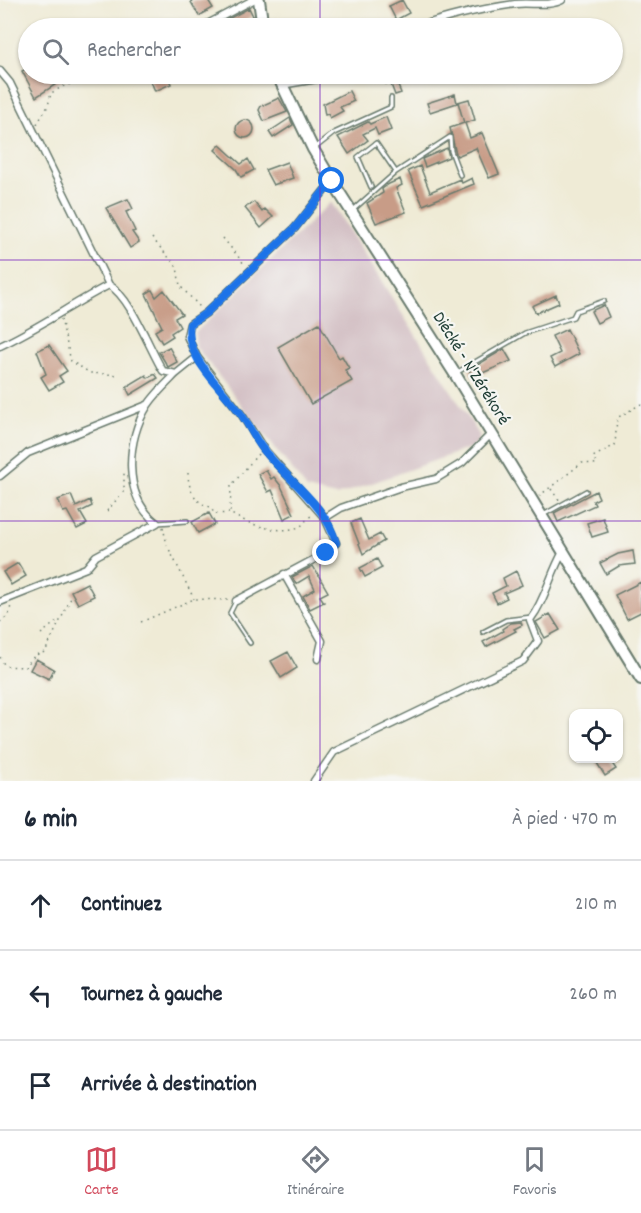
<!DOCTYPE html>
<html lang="fr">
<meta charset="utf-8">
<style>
:root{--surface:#fff;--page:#f6f6f7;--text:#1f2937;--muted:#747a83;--line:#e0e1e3;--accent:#d1495b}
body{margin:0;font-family:Dekko,sans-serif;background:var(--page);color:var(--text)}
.controls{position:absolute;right:18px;bottom:18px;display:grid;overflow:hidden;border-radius:12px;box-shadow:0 2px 4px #0004}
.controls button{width:54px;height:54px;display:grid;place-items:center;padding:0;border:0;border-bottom:2px solid var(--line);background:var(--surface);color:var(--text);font:30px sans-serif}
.stop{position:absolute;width:18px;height:18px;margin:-14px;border:4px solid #1a73e8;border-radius:50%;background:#fff}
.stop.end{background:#1a73e8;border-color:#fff;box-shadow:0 2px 6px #0008}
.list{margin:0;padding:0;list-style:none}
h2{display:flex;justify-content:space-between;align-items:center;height:78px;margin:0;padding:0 24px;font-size:26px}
h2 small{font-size:20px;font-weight:400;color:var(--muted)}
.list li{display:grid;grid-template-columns:39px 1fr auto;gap:18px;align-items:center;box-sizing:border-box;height:90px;padding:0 24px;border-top:2px solid var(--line)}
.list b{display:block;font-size:22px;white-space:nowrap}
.list em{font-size:20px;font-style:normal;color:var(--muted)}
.icon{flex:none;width:33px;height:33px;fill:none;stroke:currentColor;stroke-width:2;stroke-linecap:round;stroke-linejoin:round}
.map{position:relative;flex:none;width:641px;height:781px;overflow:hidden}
.search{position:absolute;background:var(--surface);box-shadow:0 2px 4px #0004;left:18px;right:18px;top:18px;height:66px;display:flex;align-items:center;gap:15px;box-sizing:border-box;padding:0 21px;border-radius:33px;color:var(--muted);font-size:22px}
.sheet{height:348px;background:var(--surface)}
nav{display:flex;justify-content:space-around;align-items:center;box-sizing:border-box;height:84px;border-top:2px solid var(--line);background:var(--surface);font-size:16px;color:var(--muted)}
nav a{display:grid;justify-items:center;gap:3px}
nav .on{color:var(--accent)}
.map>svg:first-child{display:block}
</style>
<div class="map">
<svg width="641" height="781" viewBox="0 0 641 781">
<rect width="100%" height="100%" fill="#f6f6f2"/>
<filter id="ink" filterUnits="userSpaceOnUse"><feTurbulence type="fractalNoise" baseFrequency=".0167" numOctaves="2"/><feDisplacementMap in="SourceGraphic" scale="12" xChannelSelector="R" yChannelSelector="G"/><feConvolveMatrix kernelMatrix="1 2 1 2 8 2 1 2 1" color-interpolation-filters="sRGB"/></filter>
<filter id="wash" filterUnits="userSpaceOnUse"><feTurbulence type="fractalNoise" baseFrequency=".008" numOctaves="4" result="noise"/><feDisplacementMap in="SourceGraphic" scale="24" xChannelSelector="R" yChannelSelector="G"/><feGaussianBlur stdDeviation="1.35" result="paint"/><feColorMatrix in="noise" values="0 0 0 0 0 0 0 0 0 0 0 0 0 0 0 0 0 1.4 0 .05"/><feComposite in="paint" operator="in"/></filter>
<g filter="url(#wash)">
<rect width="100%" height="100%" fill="#efebd6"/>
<path fill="#d2bec3" d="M331,202L480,436L475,446L336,496L307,489L196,347L195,333Z"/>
<g id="blocks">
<path fill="#c89c87" d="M194,0H208L213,8L199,16L191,2Z
M402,0L409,13L396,20L389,6Z
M249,8L253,16L244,21L248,28H233L228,19Z
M28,68V74H72L36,97L22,71Z
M157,74H166L171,84L155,91L149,77Z
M380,74H393L401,93L395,95L390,82L386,84Z
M349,91L354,101L340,107L343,111L330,118L328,114L325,115L323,104Z
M455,94L457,103L430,112L427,103Z
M279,98L287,112L264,121L259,110L261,106Z
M469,99L475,120L465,123L470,138L482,133L499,174L489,178L476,148L457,156L455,150L450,128L464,123L458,102Z
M386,117L391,130L378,135L375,128L363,134L368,140L349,154L338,137L368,122L370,124Z
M290,118L293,125L273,138L269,132Z
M236 129a9 9 0 1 1 18 0a9 9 0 1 1-18 0Z
M220,145L241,164L248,159L254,170L241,177L236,169L215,150Z
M447,148L449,157L425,167L422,159Z
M287,162L293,178L273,185L265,170Z
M420,166L430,192L460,179L462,183L472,178L474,184L423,205L408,171Z
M400,179L402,185L396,188L406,212L376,223L367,203L383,193L382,189L389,184Z
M128,199L133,209L126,212L135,231L132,232L139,242L130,248L106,208Z
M254,202L262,212L265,209L273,217L261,228L245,208Z
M152,290L156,297L164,290L182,314L175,318L180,327L171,333L173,336L162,343L155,331L162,327L146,294Z
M556,295L559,303L536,313L532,306Z
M604,305L609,317L597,323L591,311Z
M319,323L339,358L342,356L349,368L345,370L352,381L311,404L278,347Z
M567,329L579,354L555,367L550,358L560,353L552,336Z
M49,345L67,371L59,376L63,382L49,390L41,377L46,374L37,351Z
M169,347L177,362L168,367L159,352Z
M504,349L511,361L473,377L469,370Z
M155,374L158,378L130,395L126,387L146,375L148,378Z
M266,470L271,479L274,477L281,486L294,514L284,519L272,490L268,492L258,474Z
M596,491L599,498L593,501L595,505L558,522L554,513Z
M71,495L76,507L90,500L92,506L80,512L87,524L77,529L67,511L63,512L58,500Z
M209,513L215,524L198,533L192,522Z
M603,518L608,532L592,537L587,523Z
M360,519L369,540L380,534L384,541L363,554L351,523Z
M633,551L635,564L619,566L606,574L600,563L618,554Z
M377,559L382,568L365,577L360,568Z
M18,563L26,576L11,585L3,572Z
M313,566L328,592L320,596L324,602L310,609L303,596L315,589L309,576L296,584L292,577Z
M516,571L522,585L504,593L507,598L497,603L492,593L506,586L503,578Z
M641,582V612L627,619L615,595Z
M87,583L94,596L78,604L71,591Z
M550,614L560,630L545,638L536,622Z
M521,622L522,625L514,629L516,631L486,647L483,642L503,631L502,629L511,623Z
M288,652L297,668L281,678L271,661Z
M36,659L54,669L49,679L30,670Z
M605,759H609L616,769L605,776L597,763Z"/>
</g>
</g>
<g filter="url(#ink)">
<use href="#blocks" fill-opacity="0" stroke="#687a6d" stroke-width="1.5"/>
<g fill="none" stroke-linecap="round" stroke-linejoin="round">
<g stroke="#687a6d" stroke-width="6">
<path id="lane" d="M315,148L334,133L391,107V98
M371,187L358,157L376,143L396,172
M353,210L396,172L450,137L451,151L460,175
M456,373L525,333L573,317L576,311L604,301
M543,515L586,491
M157,523L187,521
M236,601L230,613L250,643
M483,632L506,620L532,617"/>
</g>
<g stroke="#687a6d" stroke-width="9">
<path id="street" d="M200,28L253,0
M415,28C448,16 481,9 515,4C530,2 549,7 562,0
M0,71L10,83L109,285
M86,80L107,74
M281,85L317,79L326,74
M0,346C39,328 72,304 109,285C130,296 150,350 163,371L176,374L197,357L187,336L190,324L206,313L295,228L332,181
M197,357L242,415L263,448L325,518L341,508L401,487L436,479L462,463L491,434
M0,476L28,453L147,405
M284,574L322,641L318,659
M236,601L326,553L336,543L325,518
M0,602L86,568L96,556L157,523C122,497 126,439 148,405C156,393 167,383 176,374
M314,781L334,752L523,661L538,641L530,620C546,599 550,574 563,552"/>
</g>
<g stroke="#687a6d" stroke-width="14">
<path id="highway" d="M259,0L263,28
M277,74L313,149L332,181L455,374L641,679"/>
</g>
<path stroke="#687a6d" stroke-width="1.5" stroke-dasharray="1.5 4.5" stroke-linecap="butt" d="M37,124L48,106L51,93L66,85L81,82
M152,238L177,267L180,286L201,308
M223,238L245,265
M61,319L71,361L90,373L120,375
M258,454L231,486L230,513C247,524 278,535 299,527C304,525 306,518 313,515
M188,473C188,488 195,504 211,507L214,514L229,513
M551,489L558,499L562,500
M539,496L582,463L597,464L593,457L615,445L617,418L641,404
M107,511L124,491V470
M163,527L167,545L194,599
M0,622L9,615L11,605
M141,622L194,599L229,600
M41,634L57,621
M0,657L5,666L25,667L35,655L45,652L71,598"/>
<use href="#lane" stroke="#fff" stroke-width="3"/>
<use href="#street" stroke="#fff" stroke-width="6"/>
<use href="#highway" stroke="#fff" stroke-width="10"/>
</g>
</g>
<g fill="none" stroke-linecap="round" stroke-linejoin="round" filter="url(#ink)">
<path stroke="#1a73e8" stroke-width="8" d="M326,553L336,543C327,505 286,479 263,449C254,438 249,425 241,414C223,389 183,356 190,324L206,313L295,228L332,181"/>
</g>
<path fill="none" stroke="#7b2cbf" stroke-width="1.5" stroke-opacity="0.55" d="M320,0V28M320,74V781M0,260H641M0,521H641"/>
<g text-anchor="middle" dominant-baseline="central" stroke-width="4.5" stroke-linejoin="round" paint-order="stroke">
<g font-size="18" fill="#1f3d34" stroke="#f6f6f2">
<text transform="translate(470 369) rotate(58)">Diécké - N'Zérékoré</text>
</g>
</g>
</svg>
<div class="controls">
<button><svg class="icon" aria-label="locate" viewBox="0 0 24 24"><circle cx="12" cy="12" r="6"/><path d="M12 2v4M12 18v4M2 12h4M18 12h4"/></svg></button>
</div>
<div class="stop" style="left:332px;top:181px"></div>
<div class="stop end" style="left:326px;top:553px"></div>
<div class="search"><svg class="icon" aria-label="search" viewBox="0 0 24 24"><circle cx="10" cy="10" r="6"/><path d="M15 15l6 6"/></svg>Rechercher</div>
</div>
<section class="sheet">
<h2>6 min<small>À pied · 470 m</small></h2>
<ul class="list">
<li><svg class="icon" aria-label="ahead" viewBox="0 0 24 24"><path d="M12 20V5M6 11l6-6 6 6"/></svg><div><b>Continuez</b></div><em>210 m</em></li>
<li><svg class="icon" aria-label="left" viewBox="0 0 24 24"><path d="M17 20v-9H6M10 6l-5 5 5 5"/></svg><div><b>Tournez à gauche</b></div><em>260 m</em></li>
<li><svg class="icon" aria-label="arrive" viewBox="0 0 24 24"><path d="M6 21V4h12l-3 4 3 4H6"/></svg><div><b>Arrivée à destination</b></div></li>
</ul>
</section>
<nav>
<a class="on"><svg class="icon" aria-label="map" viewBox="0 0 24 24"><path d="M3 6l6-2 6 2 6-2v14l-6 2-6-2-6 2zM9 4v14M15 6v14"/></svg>Carte</a>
<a><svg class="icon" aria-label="directions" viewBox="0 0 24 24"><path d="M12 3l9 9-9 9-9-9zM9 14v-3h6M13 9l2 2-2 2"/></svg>Itinéraire</a>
<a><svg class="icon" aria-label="saved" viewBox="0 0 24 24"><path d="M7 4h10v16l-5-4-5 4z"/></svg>Favoris</a>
</nav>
